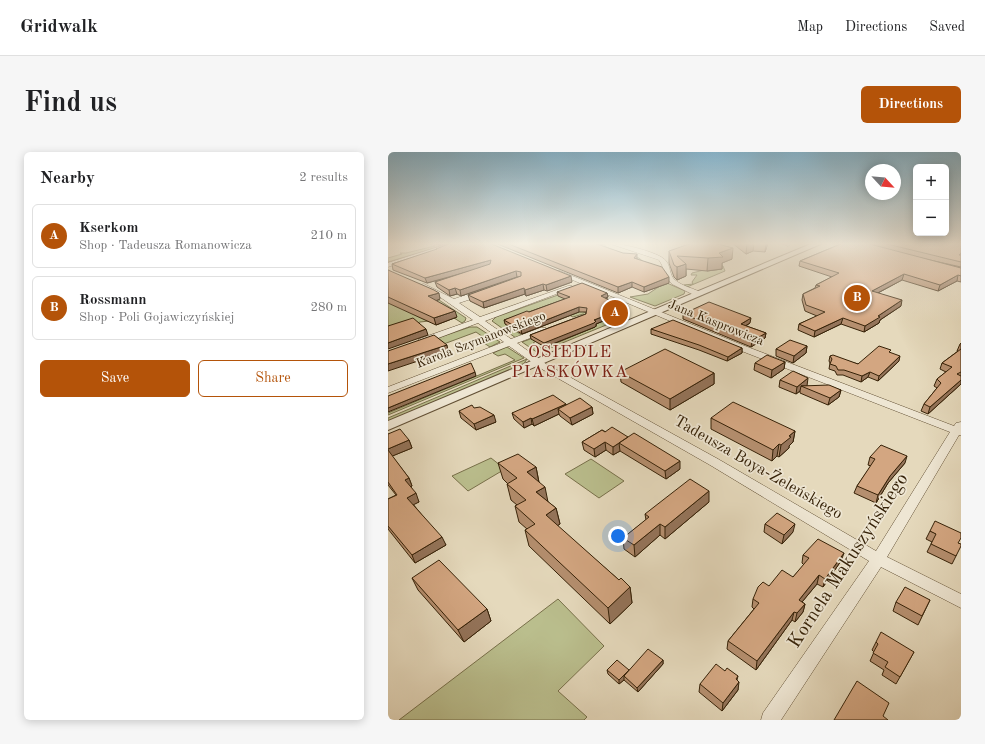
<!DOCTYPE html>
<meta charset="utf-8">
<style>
:root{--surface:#fff;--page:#f6f6f6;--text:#202124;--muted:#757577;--line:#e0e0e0;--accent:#b45309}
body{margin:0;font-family:"Old Standard TT",serif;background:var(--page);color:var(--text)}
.controls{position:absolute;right:12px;top:12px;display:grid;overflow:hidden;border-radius:6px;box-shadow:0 2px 10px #0003}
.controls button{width:36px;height:36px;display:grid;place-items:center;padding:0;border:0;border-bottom:1px solid var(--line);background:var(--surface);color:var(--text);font:20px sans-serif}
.compass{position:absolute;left:477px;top:12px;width:36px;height:36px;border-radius:50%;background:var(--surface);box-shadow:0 2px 10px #0003;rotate:116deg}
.you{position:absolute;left:230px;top:384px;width:14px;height:14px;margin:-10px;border:3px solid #fff;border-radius:50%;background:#1a73e8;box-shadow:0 0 0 6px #1a73e833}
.badge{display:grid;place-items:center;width:26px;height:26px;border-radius:50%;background:var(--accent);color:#fff;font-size:13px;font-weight:700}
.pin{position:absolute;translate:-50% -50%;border:2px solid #fff;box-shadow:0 1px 4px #0006}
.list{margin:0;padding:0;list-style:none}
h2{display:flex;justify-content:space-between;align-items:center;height:52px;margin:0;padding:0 16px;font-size:17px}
h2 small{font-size:13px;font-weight:400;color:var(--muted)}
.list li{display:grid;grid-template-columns:26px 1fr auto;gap:12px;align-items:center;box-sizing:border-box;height:64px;margin:0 8px 8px;padding:0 8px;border:1px solid var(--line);border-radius:6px}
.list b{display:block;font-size:15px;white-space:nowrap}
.list p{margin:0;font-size:13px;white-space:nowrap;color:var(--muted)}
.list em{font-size:13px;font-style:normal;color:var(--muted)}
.actions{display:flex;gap:8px;padding:12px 16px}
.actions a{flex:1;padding:9px 0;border:1px solid var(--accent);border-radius:6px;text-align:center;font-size:14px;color:var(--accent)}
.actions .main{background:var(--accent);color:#fff}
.map{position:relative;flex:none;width:573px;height:568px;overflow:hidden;border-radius:6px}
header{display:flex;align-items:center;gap:24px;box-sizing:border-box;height:56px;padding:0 20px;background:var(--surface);border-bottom:1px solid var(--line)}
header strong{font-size:19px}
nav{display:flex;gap:22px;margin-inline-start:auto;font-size:14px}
.intro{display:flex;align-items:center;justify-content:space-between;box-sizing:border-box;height:96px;padding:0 24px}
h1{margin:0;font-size:28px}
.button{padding:10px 18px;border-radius:6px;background:var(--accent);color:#fff;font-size:14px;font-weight:700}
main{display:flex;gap:24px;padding:0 24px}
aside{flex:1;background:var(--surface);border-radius:6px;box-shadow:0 2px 10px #0003}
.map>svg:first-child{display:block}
</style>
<header>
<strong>Gridwalk</strong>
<nav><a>Map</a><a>Directions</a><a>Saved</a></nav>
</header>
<div class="intro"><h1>Find us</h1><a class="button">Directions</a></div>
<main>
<aside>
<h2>Nearby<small>2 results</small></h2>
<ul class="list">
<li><span class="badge">A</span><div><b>Kserkom</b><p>Shop · Tadeusza Romanowicza</p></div><em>210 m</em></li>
<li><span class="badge">B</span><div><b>Rossmann</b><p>Shop · Poli Gojawiczyńskiej</p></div><em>280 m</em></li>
</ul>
<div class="actions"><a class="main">Save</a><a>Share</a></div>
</aside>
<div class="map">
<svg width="573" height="568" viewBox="0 0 573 568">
<rect width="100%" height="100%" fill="#e5d9bc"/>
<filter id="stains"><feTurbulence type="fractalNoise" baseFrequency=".005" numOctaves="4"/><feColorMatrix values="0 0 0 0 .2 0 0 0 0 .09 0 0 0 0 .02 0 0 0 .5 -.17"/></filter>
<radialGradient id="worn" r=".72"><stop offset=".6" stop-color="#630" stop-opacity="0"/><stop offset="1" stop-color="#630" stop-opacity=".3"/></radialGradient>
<path fill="#babe8d" stroke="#78704a" d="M40,91H49L48,92L53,94L0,110V106L14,102L12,101H18L47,94Z
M161,91L216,92L218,95L210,96L232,104L251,106L279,131L297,139L296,142L267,154L242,145L260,142L272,134Z
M332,114H335L337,119L299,135L296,133L305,132L304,130L309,123H303L304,121Z
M0,139L51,148L78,166L77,169L74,171L66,166H68L32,170L0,184Z
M206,142L227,150L186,156L223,171L150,201L134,190L145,186L150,188L145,191L153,196H157L209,174L200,169L198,163L195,162L185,165L177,161L117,172L135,184L128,186L104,169L108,165L170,143L183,150Z
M82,175H89L112,190L102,195L93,189L98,187L88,180L53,193L47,187Z
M119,195L136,206L0,263V261L127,208L117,202L110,204L105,201Z
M139,207L135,213L0,270V266Z
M103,306L117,317L80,339L64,324Z
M203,307L236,329L211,346L177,322Z
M170,447L216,494L170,539L199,565L196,568H11Z"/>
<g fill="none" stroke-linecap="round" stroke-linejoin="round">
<g stroke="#625035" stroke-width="1">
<path id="minor" d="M63,91H72L0,115V111Z
M220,91C231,91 272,100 278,109C283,115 281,123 287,128C295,135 307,136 315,142L308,144L284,132L277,124L274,113L271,108Z
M394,91H402L403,92L400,94Z
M168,119H172L357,194L566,274L568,271L573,270V283H571L499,405L573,442V456L493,415L393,568H373L375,561L481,409L322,313L152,216L121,194L0,241V235L116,190L90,171L37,191H31V187L85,168L52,145L31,133L36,132L66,147L92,138H98V142L71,151L92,165L180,134H184V136L97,169L123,187L152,176H158V180L129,191L158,212L330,307L488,399L562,280L351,198L168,121Z"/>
</g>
<g stroke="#625035" stroke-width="2">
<path id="tertiary" d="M425,91H435L0,278V269Z"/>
</g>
<use href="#minor" fill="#eee6d3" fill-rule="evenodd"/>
<use href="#tertiary" fill="#eee6d3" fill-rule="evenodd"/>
</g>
<path fill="#b58f6f" stroke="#362208" d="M46,91H59L52,93Z
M107,91H217L212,93L249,107L281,131L256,140L244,135L230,141Z
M344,91H380L377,100L365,99L358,102Z
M455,91H573V115L533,106L573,116V130L569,129L550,139L514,128L490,141L513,154L492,168L491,171L476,180L453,172L426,185L410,178L411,172L429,164L417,159L414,148L415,142L427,136L428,133L444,125L411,114L412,109Z
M48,97L184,130L159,139L156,138L138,144L137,142L96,156L82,149L80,143L131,125H129L73,144L69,142L62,144L49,135L47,130L70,123L39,131L5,118L4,112L48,98Z
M281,99L344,107L334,111V117L319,119L298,117V124L289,128L286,125L281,111Z
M0,118L52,147L48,149L69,165L48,173L0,151Z
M169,140L219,141L220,145L218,146L237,160L208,172V174L207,175L157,195L143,187L142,183L198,162V160H191L134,182L117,172L116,168L141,160L177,147L170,144Z
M295,162L362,171L358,174L378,181L377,186L363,195L295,167Z
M263,177L354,196V201L339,209L311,198L263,182Z
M573,191V232L540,262L533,259L536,252L549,236L546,234L549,227L558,220L552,217L554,211L570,199H569L572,192Z
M419,194L418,201L405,211L388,204V197Z
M502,200L511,209L490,229L480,225L473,230L455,223H449L447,219L441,217L442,211L441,209L442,204L470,212Z
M397,210L396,217L383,226L366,218L367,211Z
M232,220L326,221V232L282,258L233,230Z
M392,228L419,234L453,238L451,245L440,253L412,241V239L408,242L391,235Z
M178,252V253L204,255L205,262L184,273L172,264L171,262L146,274L144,272L136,276L126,267L124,261Z
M71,259L108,270L88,278L73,266Z
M323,266L407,279L405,290L401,294V296L391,305L389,304L384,309L323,277Z
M214,278L292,317L278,327L232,299L225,303L218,298L207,305L196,298L194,290Z
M0,282L21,288L24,296L4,304L21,326L24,334L23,335L31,350L25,352L58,393L27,411L0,377V347L8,343L0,333Z
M482,305L517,311L500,331L488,351L466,341L469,334L483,314L480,313Z
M110,311L148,315L151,330L160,350L168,356L172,372L169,374L231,428L242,435L244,451L222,472L141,394L137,378L139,377L131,370L127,354L129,353L123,348L119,332H120L115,327Z
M321,350L277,387L272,383L247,405L236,397L235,386L258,368L257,362Z
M377,372L405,380L394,392L376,380Z
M542,379L570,391L568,404L564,412L539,400L544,390L538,387Z
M415,403L453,409L435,435L429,432L414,450L417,452L415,460L407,470L404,468L368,518L339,497L340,489L366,457L364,455L365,447L381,434L405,425L416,413L414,411Z
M24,426L99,457L103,469L76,490L30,438Z
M542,448L530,473L505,459L508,450Z
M488,490L526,500L508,532L494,523L496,518L482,509L486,500L484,498Z
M275,508V512L250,540L236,528L231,532L220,522L219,518H241Z
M337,519L350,524L349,528L350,538L334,559L311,540L312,532Z"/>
<path fill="#94745a" stroke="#362208" d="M51,91H59L52,93Z
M206,91H217L206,96Z
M359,91H366L365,99L358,102Z
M378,91H380L377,100Z
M345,96L344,107L334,111V117L319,119L320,106L331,101Z
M249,102V107L246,106Z
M103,108L104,113L39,131L37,126Z
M298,112V124L289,128V115Z
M128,119L129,125L73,144L72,138Z
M516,122L514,128L482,145L484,139Z
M570,123L569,129L550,139L552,133Z
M183,124L184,130L159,139L158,133Z
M281,125V131L256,140V135Z
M244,130V135L230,141V135Z
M155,132L156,138L138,144L137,138Z
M67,136L69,142L62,144L61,138Z
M136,136L137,142L96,156L95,150Z
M51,141L52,147L42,151L40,144Z
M219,141L220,145L213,148V144Z
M514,148L513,154L492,168L491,171L476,180L477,174L490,164Z
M191,155V160L134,182L133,178Z
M237,156V160L208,172V174L207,175L157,195L156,191L206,168Z
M67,159L69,165L48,173L46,166Z
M363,166L362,171L352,177L353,172Z
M455,166L453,172L426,185L427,179Z
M38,177L40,183L0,197V191Z
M378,181L377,186L363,195L364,189Z
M59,193L60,199L0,219V212Z
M419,194L418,201L405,211L406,204Z
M354,196V201L339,209L340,205Z
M512,204L511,209L490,229L491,224Z
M397,210L396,217L383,226L384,218Z
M87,220L88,224L0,260V256Z
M482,220L480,225L473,230L474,224Z
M326,221V232L282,258V247Z
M420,226L419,234H413L412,239L408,242L409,235Z
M573,228V232L540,262L542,255Z
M453,238L451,245L440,253L442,246Z
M178,252L179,258L170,257L171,262L146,274L144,267Z
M204,255L205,262L184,273L182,266Z
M106,263L108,270L88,278L86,272Z
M143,266L144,272L136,276L135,270Z
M407,279L405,290L401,294V296L391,305L393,293L401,284Z
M240,285L231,291L232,299L225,303V295Z
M21,288L24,296L2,305L0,299V297Z
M217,290L218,298L207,305L206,297Z
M391,292L389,304L384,309L385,298Z
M519,304L517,311L500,331L488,351L490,343L502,324Z
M292,309V317L278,327L277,319Z
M148,315L151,331L139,320Z
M21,326L24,334L20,336L17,328Z
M157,335L160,350L148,340Z
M321,339V350L277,387V375Z
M28,341L31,350L23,354L19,346Z
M168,356L172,372L161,379L158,363Z
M272,372V383L247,405L246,393Z
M407,372L405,380L394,392L396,383Z
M54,385L58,393L27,411L24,403Z
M456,401L453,409L435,435L437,427Z
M431,423L429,432L409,456L411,448Z
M242,435L244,451L222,472L220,456Z
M417,452L415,460L407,470L409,461Z
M99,457L103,469L76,490L70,478Z
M406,460L404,468L368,518L369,509Z
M275,508V512L250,540L249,536Z
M241,518L236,524V528L231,532V528Z
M351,530L350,538L334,559L335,551Z"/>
<path fill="#d3a681" stroke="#362208" d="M63,91H101L183,124L158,133L155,132L137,138L136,136L95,150L80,143L133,124V120L128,119L72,138L67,136L61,138L47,130L102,112L103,108L37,126L4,112L49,97H48Z
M118,91H206L235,101L249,102L246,106L274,115L281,125L256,135L244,130L230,135Z
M304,91H326L345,96L331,101L335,105L320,106L289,104L298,112L289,115L286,113L281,99Z
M455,91H478L573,116V124L570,123L552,133L516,122L484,139L514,148L490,164L492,165L477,174L455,166L427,179L411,172L437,160L418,153L415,142L432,134L428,133L451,121L412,109Z
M495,91H573V101L571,103H573V110Z
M0,118L46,138L51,141L40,144L67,159L46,166L0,145Z
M194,131L219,141L213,144L237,156L206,168L208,169L206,171L156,191L142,183L198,162L199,156L191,155L133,178L116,168L139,159L141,160L182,145L169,140Z
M321,150L363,166L353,172L378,181L364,189L295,162Z
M25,166L38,177L0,191V174Z
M285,168L354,196L340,205L311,193L263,177Z
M46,183L59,193L0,212V199Z
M402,188L419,194L406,204L388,197Z
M491,194L503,198L501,200L512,204L491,224L482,220L474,224L456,218H450L448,214L442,212L444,207L442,204L445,203L470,212Z
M277,197L326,221L282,247L232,220Z
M573,197V220L569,222L573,224V228L542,255L536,252L553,231L549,227L564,215L554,211Z
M379,203L397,210L384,218L367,211Z
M83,211L87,220L0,256V244Z
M405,219L420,226L409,235L392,228Z
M441,233L453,238L442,246L413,234Z
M165,243L178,252L144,267L143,266L135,270L124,261Z
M192,246L204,255L182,266L170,257Z
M345,250L407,279L401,284L403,285L393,293L391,292L385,298L323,266Z
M84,253L86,256L92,255L106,263L86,272L71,259Z
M224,275L240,285L225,295L217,290L206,297L194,290L214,278L217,280Z
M12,277L21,288L0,297V282Z
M246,281L292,309L277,319L231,291Z
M493,293L519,304L502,324L490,343L469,334L487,307L482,305Z
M0,298L21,326L17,328L28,341L19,346L54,385L24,403L0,374V347L9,343L0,330Z
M130,302L148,315L139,320L157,335L148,340L168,356L158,363L231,428L233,426L242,435L220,456L137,378L147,372L127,354L138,348L119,332L129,326L110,311Z
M302,327L321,339L277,375L272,372L246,393L235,386L261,365L257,362Z
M389,361L407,372L396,383L377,372Z
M547,369L573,381V386L570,391L573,392V394L568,404L543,392L548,382L542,379Z
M430,387L456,401L437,427L431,423L411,448L417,452L409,461L406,460L369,509L340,489L371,451L365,447L370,435L375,430L381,434L394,418L405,425L421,406L415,403Z
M51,408L99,457L70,478L24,426Z
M517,435L542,448L534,464L508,450Z
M493,480L526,500L512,525L497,515L500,510L485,501L490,492L488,490Z
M260,497L275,508L249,536L236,524Z
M229,508L241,518L231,528L219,518Z
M328,512L337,519L339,516L350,524L348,527L351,530L335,551L312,532Z
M469,529L501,551L495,564L500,568H446Z"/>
<linearGradient id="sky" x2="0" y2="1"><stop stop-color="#87b7d0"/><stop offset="0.54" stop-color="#f3eee1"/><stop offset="1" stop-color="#f3eee1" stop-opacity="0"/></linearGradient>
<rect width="573" height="170" fill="url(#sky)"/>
<g text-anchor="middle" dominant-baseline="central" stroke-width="3.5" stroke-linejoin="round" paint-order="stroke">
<g font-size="13" fill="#362208" stroke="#eee6d3">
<text transform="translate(328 171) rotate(22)">Jana Kasprowicza</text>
<text transform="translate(93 188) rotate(-21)">Karola Szymanowskiego</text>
</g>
<g font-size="16" fill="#362208" stroke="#eee6d3">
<text transform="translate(370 316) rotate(30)">Tadeusza Boya-Żeleńskiego</text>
</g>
<g font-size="17" letter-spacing="1" fill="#7a1f14" stroke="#eee6d3">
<text x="182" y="200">OSIEDLE<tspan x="182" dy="20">PIASKÓWKA</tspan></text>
</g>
<g font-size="19" fill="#362208" stroke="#eee6d3">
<text transform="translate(461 409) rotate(-57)">Kornela Makuszyńskiego</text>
</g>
</g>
<rect width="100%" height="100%" filter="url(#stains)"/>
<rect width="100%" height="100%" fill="url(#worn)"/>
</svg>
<div class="controls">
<button>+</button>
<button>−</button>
</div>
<svg class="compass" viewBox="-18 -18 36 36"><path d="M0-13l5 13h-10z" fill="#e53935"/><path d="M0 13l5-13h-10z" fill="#757577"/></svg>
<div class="you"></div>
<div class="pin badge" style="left:227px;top:161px">A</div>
<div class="pin badge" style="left:469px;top:146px">B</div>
</div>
</main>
